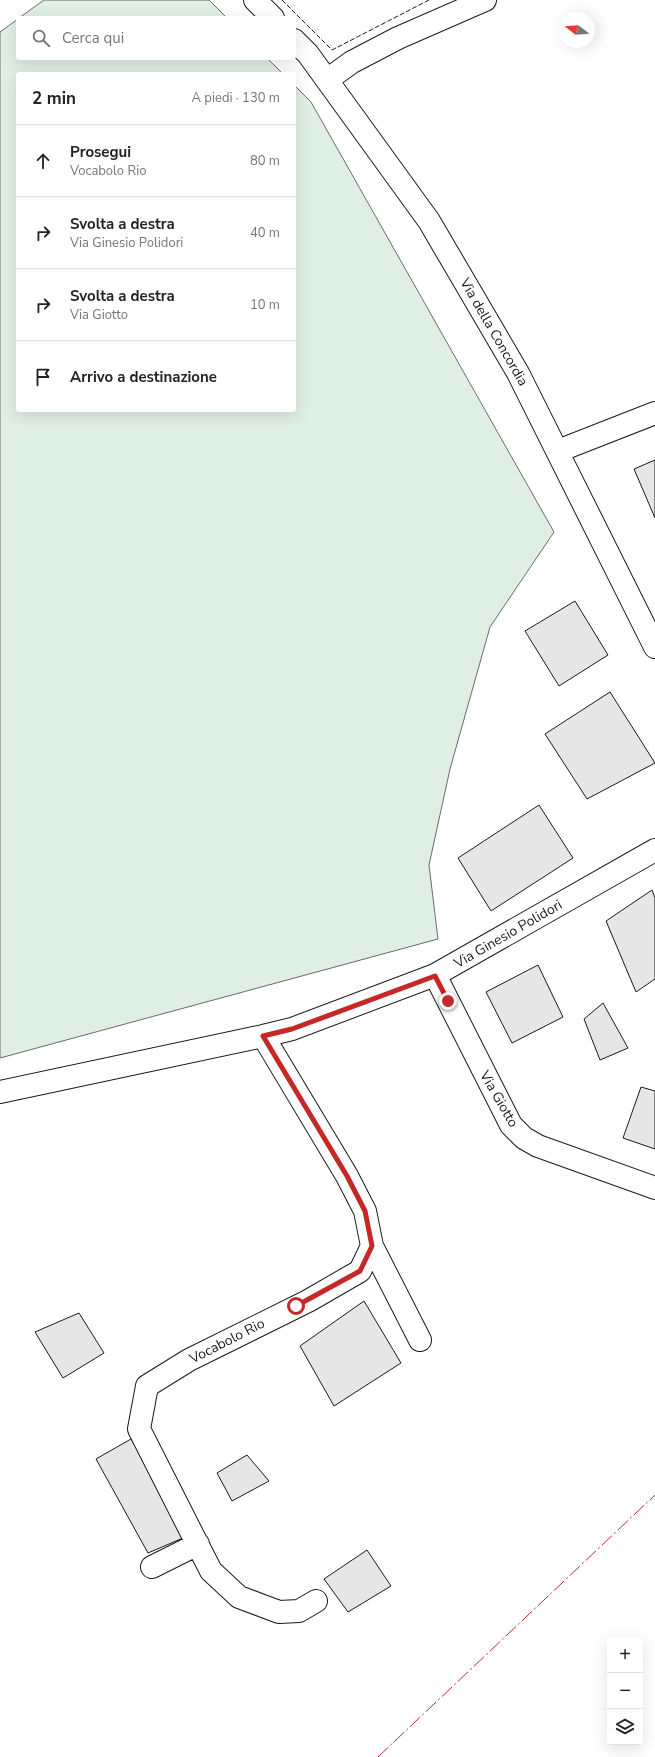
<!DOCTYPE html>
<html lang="it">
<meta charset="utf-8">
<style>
:root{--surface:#fff;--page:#f2f2f2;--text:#222;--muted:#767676;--line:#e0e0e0}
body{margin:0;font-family:"Nunito Sans",sans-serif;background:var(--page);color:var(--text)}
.controls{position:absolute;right:12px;bottom:12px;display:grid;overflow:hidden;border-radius:4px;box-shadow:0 4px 16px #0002}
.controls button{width:36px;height:36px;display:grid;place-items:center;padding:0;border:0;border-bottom:1px solid var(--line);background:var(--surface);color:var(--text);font:20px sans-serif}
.compass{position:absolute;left:559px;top:12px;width:36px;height:36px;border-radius:50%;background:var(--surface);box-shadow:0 4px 16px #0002;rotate:287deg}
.stop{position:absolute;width:12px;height:12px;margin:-9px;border:3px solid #c62828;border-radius:50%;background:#fff}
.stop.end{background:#c62828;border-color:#fff;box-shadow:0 1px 4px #0008}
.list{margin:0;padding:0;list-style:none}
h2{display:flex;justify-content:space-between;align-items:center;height:52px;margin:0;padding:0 16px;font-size:17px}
h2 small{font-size:13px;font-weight:400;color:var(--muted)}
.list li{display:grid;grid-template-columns:26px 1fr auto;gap:12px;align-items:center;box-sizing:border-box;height:72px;padding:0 16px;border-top:1px solid var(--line)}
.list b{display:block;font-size:15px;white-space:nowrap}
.list p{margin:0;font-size:13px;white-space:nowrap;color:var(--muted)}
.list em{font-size:13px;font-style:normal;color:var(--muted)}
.icon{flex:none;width:22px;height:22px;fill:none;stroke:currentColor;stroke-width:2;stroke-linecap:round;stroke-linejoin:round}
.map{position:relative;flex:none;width:655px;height:1757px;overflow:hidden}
.search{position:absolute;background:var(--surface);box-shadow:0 4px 16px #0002;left:16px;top:16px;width:280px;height:44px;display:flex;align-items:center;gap:10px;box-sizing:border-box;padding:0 14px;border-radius:4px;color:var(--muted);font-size:15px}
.panel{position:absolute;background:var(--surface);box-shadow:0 4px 16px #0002;left:16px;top:72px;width:280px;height:340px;border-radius:4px}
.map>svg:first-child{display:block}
</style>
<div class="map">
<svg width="655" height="1757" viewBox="0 0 655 1757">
<rect width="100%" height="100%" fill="#fff"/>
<path fill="#e0efe3" stroke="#6a6a6a" d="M44,0H209L227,18H19Z
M18,19V58H267L283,74H18V410H294V85L311,102L554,532L490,627L450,769L429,865L438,939L0,1058V32Z"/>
<path fill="#e6e6e6" stroke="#1a1a1a" d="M655,460V518L634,469Z
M575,601L608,655L559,686L525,631Z
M610,692L655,763L587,799L545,734Z
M539,805L573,858L491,911L458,858Z
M652,890L655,898V979L636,992L606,921Z
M538,965L563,1017L512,1043L486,992Z
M603,1003L628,1048L600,1060L584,1019Z
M641,1087L655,1091V1149L623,1138Z
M364,1301L401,1363L334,1406L300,1346Z
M79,1313L104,1353L63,1378L35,1332Z
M131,1439L190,1535L148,1553L96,1459Z
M247,1455L269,1481L232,1501L217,1473Z
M367,1550L391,1586L348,1612L324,1579Z"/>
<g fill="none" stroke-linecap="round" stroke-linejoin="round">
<g stroke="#1a1a1a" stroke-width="24">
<path id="minor" d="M255,0L273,18
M294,40L308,54L429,221L518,373L655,647
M327,80L352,62L398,38L485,0
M558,451L655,413
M435,975L511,1125L524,1138L538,1146L655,1188
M263,1036L347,1176L365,1211L372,1246L360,1271L308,1301L189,1360L147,1386L139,1429L211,1571L239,1597L279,1612L299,1611L316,1601
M0,1092L263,1036L292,1029L435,975L655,850
M372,1246L420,1340
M152,1567L198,1544"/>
</g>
<use href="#minor" stroke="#fff" stroke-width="22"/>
<path stroke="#1a1a1a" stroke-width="1" stroke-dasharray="5 2" stroke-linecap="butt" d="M282,0L332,50L429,0"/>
<path stroke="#c62828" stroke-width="1" stroke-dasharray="14 3 2 3" stroke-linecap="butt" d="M378,1757L655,1495"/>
</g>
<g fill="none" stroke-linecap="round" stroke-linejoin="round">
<path stroke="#c62828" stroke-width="5" d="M296,1306L360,1271L372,1246L365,1211L347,1176L263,1036L292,1029L435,976L448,1001"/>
</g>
<g text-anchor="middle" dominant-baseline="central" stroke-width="3" stroke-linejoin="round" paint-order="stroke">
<g font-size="14" fill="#1a1a1a" stroke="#fff">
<text transform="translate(494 332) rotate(60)">Via della Concordia</text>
<text transform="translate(508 934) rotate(-30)">Via Ginesio Polidori</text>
<text transform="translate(499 1099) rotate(60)">Via Giotto</text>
<text transform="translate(227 1341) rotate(-27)">Vocabolo Rio</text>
</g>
</g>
</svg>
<div class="controls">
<button>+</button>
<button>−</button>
<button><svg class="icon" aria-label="layers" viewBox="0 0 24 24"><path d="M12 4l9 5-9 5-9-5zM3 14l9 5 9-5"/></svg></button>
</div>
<svg class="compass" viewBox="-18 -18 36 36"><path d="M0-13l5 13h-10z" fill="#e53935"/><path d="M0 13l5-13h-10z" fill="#767676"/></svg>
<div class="stop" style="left:296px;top:1306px"></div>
<div class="stop end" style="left:448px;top:1001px"></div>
<div class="search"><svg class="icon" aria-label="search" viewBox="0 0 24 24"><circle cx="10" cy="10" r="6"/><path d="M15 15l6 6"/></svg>Cerca qui</div>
<section class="panel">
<h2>2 min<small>A piedi · 130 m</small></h2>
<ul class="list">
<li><svg class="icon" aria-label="ahead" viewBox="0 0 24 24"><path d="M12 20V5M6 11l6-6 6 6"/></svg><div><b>Prosegui</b><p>Vocabolo Rio</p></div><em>80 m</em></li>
<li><svg class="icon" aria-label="right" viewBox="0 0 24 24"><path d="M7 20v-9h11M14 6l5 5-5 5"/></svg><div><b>Svolta a destra</b><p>Via Ginesio Polidori</p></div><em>40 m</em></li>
<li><svg class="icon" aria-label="right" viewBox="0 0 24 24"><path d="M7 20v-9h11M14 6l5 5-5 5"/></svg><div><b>Svolta a destra</b><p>Via Giotto</p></div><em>10 m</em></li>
<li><svg class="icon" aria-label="arrive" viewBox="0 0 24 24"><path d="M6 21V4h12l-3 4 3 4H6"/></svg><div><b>Arrivo a destinazione</b></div></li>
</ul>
</section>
</div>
